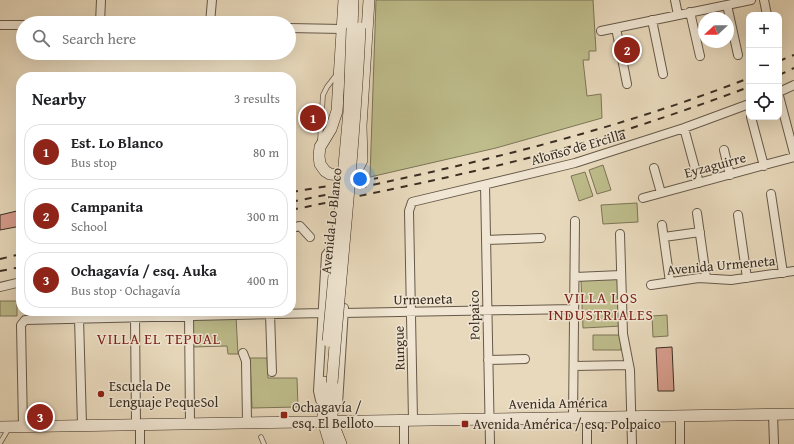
<!DOCTYPE html>
<meta charset="utf-8">
<style>
:root{--surface:#fff;--page:#f2f2f2;--text:#202124;--muted:#757577;--line:#e0e0e0;--accent:#8f2418}
body{margin:0;font-family:"Gentium Book Plus",serif;background:var(--page);color:var(--text)}
.controls{position:absolute;right:12px;top:12px;display:grid;overflow:hidden;border-radius:8px;box-shadow:0 4px 16px #0002}
.controls button{width:36px;height:36px;display:grid;place-items:center;padding:0;border:0;border-bottom:1px solid var(--line);background:var(--surface);color:var(--text);font:20px sans-serif}
.compass{position:absolute;left:698px;top:12px;width:36px;height:36px;border-radius:50%;background:var(--surface);box-shadow:0 4px 16px #0002;rotate:248deg}
.you{position:absolute;left:360px;top:179px;width:14px;height:14px;margin:-10px;border:3px solid #fff;border-radius:50%;background:#1a73e8;box-shadow:0 0 0 6px #1a73e833}
.badge{display:grid;place-items:center;width:26px;height:26px;border-radius:50%;background:var(--accent);color:#fff;font-size:13px;font-weight:700}
.pin{position:absolute;translate:-50% -50%;border:2px solid #fff;box-shadow:0 1px 4px #0006}
.list{margin:0;padding:0;list-style:none}
h2{display:flex;justify-content:space-between;align-items:center;height:52px;margin:0;padding:0 16px;font-size:17px}
h2 small{font-size:13px;font-weight:400;color:var(--muted)}
.list li{display:grid;grid-template-columns:26px 1fr auto;gap:12px;align-items:center;box-sizing:border-box;height:56px;margin:0 8px 8px;padding:0 8px;border:1px solid var(--line);border-radius:16px}
.list b{display:block;font-size:15px;white-space:nowrap}
.list p{margin:0;font-size:13px;white-space:nowrap;color:var(--muted)}
.list em{font-size:13px;font-style:normal;color:var(--muted)}
.icon{flex:none;width:22px;height:22px;fill:none;stroke:currentColor;stroke-width:2;stroke-linecap:round;stroke-linejoin:round}
.map{position:relative;flex:none;width:794px;height:444px;overflow:hidden}
.search{position:absolute;background:var(--surface);box-shadow:0 4px 16px #0002;left:16px;top:16px;width:280px;height:44px;display:flex;align-items:center;gap:10px;box-sizing:border-box;padding:0 14px;border-radius:22px;color:var(--muted);font-size:15px}
.panel{position:absolute;background:var(--surface);box-shadow:0 4px 16px #0002;left:16px;top:72px;width:280px;height:244px;border-radius:16px}
.map>svg:first-child{display:block}
</style>
<div class="map">
<svg width="794" height="444" viewBox="0 0 794 444">
<rect width="100%" height="100%" fill="#e8d9bc"/>
<filter id="stains"><feTurbulence type="fractalNoise" baseFrequency=".005" numOctaves="4"/><feColorMatrix values="0 0 0 0 .2 0 0 0 0 .09 0 0 0 0 .02 0 0 0 .5 -.17"/></filter>
<radialGradient id="worn" r=".72"><stop offset=".6" stop-color="#630" stop-opacity="0"/><stop offset="1" stop-color="#630" stop-opacity=".3"/></radialGradient>
<path fill="#bebc8b" stroke="#7c7557" d="M376,0H593L596,51H589V60H583L587,96L601,94L602,118L496,148L370,177Z
M603,165L611,190L597,194L589,170Z
M585,172L593,196L579,201L571,176Z
M637,203L638,222L603,224L601,205Z
M619,278L622,326L583,328L581,280Z
M0,301H17V316H0Z
M667,315L668,336L653,337L652,316Z
M236,316L238,354H228L227,346L193,347L192,318Z
M593,335H621V350H593Z
M250,358H267L268,378H297L298,407L252,408Z"/>
<path fill="#d69c8b" stroke="#3a2e23" d="M21,210V226L0,230V215Z
M672,347L674,391H658L656,348Z"/>
<g fill="none" stroke-linecap="round" stroke-linejoin="round">
<g stroke="#665949" stroke-width="5.5">
<path id="service" d="M320,141L323,95L327,87L337,74
M261,437L264,444
M0,443L9,428"/>
</g>
<g stroke="#665949" stroke-width="10">
<path id="minor" d="M675,0L678,15
M764,0L767,15
M727,5L738,55
M690,12L700,56
M652,20L663,74
M100,23L101,0
M210,23L212,0
M0,25H23
M289,28L342,29
M616,28L627,84
M601,31L751,0
M209,54V53
M779,92L794,85
M779,96L794,153
M751,117L764,166
M684,128L699,183
M724,150L730,175
M654,168L661,193
M485,185L490,444
M771,194L783,273
M643,198L794,157
M697,213L706,277
M738,215L747,278
M662,225L670,282
M291,228L300,226L310,237
M620,234L623,334L630,370L632,444
M664,237L700,232
M486,240L541,238
M575,277L621,275
M651,285L699,278L731,280L794,271
M0,287L21,282
M189,312L190,423
M343,313L574,309
M270,314L272,372
M135,317L136,424
M79,318L82,425
M243,353L246,361L247,422
M488,360L525,359
M574,366L629,365
M320,400L318,391L326,255L331,249L340,247
M773,414L774,444
M332,415L338,404L344,308
M680,416V444
M573,418L575,221
M587,418V444
M404,420V444
M413,420L409,211L412,202L575,163L684,128L749,104
M140,424V444
M23,426L21,325L25,320L323,313"/>
</g>
<g stroke="#3a2e23" stroke-width="12">
<path id="secondary" d="M344,0L337,111L331,129L320,147L319,156L320,164L325,171L330,174L341,175L353,172L359,166L362,160L361,126L369,0
M352,28L353,0
M324,382L323,421L330,444
M332,383V421L341,444
M0,427L794,414"/>
</g>
<use href="#service" stroke="#f0e6d3" stroke-width="4"/>
<use href="#minor" stroke="#f0e6d3" stroke-width="8"/>
<use href="#secondary" stroke="#f0e6d3" stroke-width="11"/>
<path stroke="#3a2e23" stroke-width="2" stroke-dasharray="7 7" stroke-linecap="butt" d="M779,61L794,55
M779,75L794,68
M291,192L378,178
M291,202C447,170 601,136 749,78
M291,210C378,192 465,175 551,152C618,134 684,111 749,87
M0,259L21,254
M0,271L21,267"/>
<g stroke="#3a2e23" stroke-width="12" stroke-linecap="butt">
<path id="secondary-bridge" d="M328,341L349,111L352,28
M332,383C341,265 355,147 360,28"/>
</g>
<use href="#secondary-bridge" stroke="#f0e6d3" stroke-width="11"/>
</g>
<g fill="#8f2418" stroke="#f0e6d3" stroke-width="1.5">
<circle cx="101" cy="394" r="4"/>
<rect x="280" y="411" width="8" height="8" rx="2"/>
<rect x="461" y="420" width="8" height="8" rx="2"/>
</g>
<g text-anchor="middle" dominant-baseline="central" stroke-width="3" stroke-linejoin="round" paint-order="stroke">
<g font-size="14" fill="#3a2e23" stroke="#f0e6d3">
<text transform="translate(578 147) rotate(-16)">Alonso de Ercilla</text>
<text transform="translate(715 165) rotate(-15)">Eyzaguirre</text>
<text transform="translate(331 221) rotate(-84)">Avenida Lo Blanco</text>
<text transform="translate(721 265) rotate(-5)">Avenida Urmeneta</text>
<text transform="translate(423 299) rotate(-1)">Urmeneta</text>
<text transform="translate(474 315) rotate(-91)">Polpaico</text>
<text transform="translate(399 348) rotate(-91)">Rungue</text>
<text transform="translate(558 403) rotate(-1)">Avenida América</text>
</g>
<g font-size="14" fill="#3a2e23" stroke="#f0e6d3" text-anchor="start">
<text x="109" y="386">Escuela De<tspan x="109" dy="16">Lenguaje PequeSol</tspan></text>
<text x="292" y="407">Ochagavía /<tspan x="292" dy="16">esq. El Belloto</tspan></text>
<text x="473" y="424">Avenida América / esq. Polpaico</text>
</g>
<g font-size="15" letter-spacing="1" fill="#7a1f14" stroke="#f0e6d3">
<text x="601" y="297">VILLA LOS<tspan x="601" dy="17">INDUSTRIALES</tspan></text>
<text x="159" y="338">VILLA EL TEPUAL</text>
</g>
</g>
<rect width="100%" height="100%" filter="url(#stains)"/>
<rect width="100%" height="100%" fill="url(#worn)"/>
</svg>
<div class="controls">
<button>+</button>
<button>−</button>
<button><svg class="icon" aria-label="locate" viewBox="0 0 24 24"><circle cx="12" cy="12" r="6"/><path d="M12 2v4M12 18v4M2 12h4M18 12h4"/></svg></button>
</div>
<svg class="compass" viewBox="-18 -18 36 36"><path d="M0-13l5 13h-10z" fill="#e53935"/><path d="M0 13l5-13h-10z" fill="#757577"/></svg>
<div class="you"></div>
<div class="pin badge" style="left:313px;top:118px">1</div>
<div class="pin badge" style="left:627px;top:50px">2</div>
<div class="pin badge" style="left:40px;top:417px">3</div>
<div class="search"><svg class="icon" aria-label="search" viewBox="0 0 24 24"><circle cx="10" cy="10" r="6"/><path d="M15 15l6 6"/></svg>Search here</div>
<section class="panel">
<h2>Nearby<small>3 results</small></h2>
<ul class="list">
<li><span class="badge">1</span><div><b>Est. Lo Blanco</b><p>Bus stop</p></div><em>80 m</em></li>
<li><span class="badge">2</span><div><b>Campanita</b><p>School</p></div><em>300 m</em></li>
<li><span class="badge">3</span><div><b>Ochagavía / esq. Auka</b><p>Bus stop · Ochagavía</p></div><em>400 m</em></li>
</ul>
</section>
</div>
